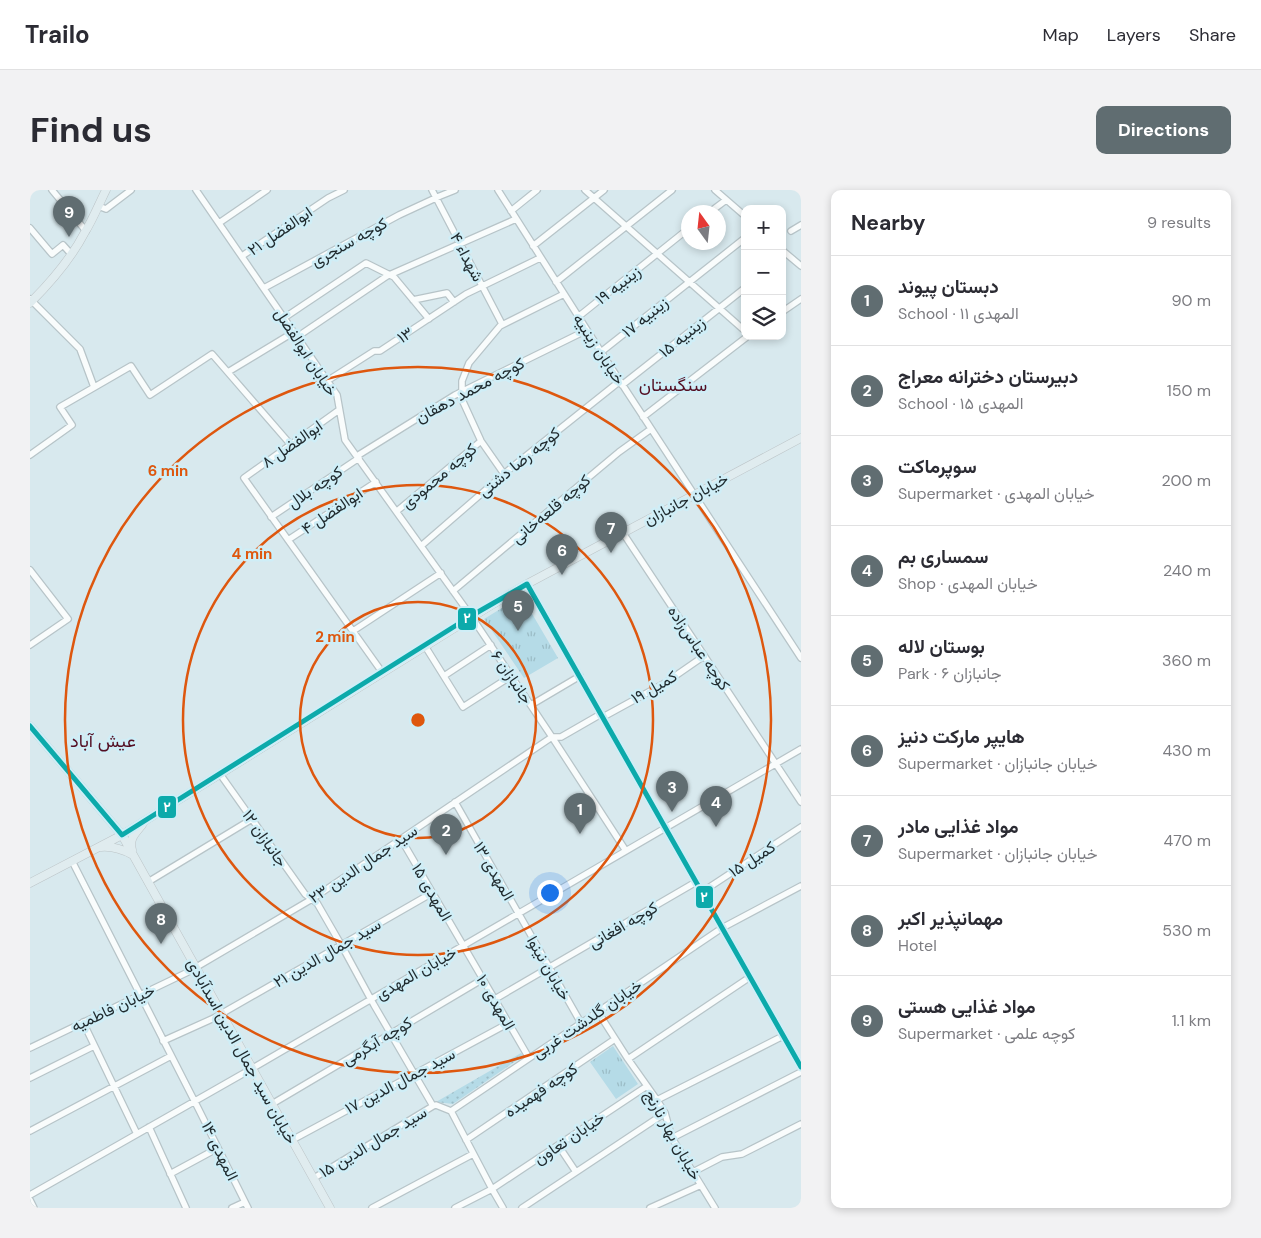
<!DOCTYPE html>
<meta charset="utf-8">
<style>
:root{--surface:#fff;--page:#f2f2f3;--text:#2b2b33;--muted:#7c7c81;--line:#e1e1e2;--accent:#606d71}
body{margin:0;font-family:"DM Sans",Vazirmatn,sans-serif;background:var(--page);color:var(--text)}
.controls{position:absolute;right:15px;top:15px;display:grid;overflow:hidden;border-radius:10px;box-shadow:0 2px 8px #0003}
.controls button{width:45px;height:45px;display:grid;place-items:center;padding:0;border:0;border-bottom:1px solid var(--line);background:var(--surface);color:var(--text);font:25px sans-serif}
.compass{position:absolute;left:651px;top:15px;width:45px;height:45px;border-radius:50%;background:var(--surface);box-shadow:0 2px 8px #0003;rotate:345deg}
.you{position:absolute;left:519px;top:702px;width:18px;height:18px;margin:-12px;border:4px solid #fff;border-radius:50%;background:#1a73e8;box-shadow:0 0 0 8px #1a73e833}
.badge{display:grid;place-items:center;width:32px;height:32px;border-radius:50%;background:var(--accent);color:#fff;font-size:16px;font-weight:700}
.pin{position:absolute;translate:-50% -41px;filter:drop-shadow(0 1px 2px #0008)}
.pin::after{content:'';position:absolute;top:26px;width:18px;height:15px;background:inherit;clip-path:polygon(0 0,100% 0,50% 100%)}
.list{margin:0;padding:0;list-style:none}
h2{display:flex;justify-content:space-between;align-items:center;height:65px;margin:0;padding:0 20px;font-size:21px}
h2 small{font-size:16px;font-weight:400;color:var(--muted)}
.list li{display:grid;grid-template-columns:32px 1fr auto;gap:15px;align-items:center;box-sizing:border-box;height:90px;padding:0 20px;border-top:1px solid var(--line)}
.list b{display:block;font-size:19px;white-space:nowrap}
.list p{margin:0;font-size:16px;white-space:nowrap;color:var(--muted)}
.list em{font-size:16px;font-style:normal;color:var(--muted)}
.icon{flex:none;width:28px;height:28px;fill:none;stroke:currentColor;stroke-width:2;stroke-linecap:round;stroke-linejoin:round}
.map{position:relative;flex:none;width:771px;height:1018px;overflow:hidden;border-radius:10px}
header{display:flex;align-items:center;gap:30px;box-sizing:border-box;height:70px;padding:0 25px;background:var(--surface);border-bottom:1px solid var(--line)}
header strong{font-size:24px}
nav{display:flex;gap:28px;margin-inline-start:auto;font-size:18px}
.intro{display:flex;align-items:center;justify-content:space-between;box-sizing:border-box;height:120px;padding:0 30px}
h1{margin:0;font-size:35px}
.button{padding:12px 22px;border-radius:10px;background:var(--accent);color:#fff;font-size:18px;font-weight:700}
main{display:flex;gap:30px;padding:0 30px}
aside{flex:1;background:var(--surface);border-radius:10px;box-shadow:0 2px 8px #0003}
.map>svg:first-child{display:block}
</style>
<header>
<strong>Trailo</strong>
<nav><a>Map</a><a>Layers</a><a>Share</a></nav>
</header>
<div class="intro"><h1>Find us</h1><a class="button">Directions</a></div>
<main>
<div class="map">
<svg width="771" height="1018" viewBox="0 0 771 1018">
<defs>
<pattern id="grass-dots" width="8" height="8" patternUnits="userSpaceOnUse" patternTransform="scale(1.25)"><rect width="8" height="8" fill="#b5dbe7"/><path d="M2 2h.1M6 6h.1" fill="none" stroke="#9bbcc6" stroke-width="1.8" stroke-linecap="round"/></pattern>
<pattern id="park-tufts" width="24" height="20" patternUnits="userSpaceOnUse" patternTransform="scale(1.25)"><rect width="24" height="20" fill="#b5dbe7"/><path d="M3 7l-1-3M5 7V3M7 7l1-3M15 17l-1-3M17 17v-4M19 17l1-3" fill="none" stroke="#9bbcc6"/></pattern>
</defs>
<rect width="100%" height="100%" fill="#d8e9ee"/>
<path fill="url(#grass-dots)" d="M491,863L493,866L423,914L406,912Z"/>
<path fill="url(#park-tufts)" d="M490,407L494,410L528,468L494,488L454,429Z
M583,856L608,894L586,909L560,872Z"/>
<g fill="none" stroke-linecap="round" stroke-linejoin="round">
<g stroke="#b7c4c8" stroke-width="8">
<path id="minor" d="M22,0L56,41
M166,0L307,205L315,250L441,426L522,547L596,661
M402,0L472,134
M468,0L571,162L771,468
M555,0L715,141
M685,0L715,26
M68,16L76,19L101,0
M481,21L507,0
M680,22L696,10
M189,33L237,0
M0,38L22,64L33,55L41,64
M761,41L771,35
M503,56L574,0
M752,60L771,76
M212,66L298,8L314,0
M526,92L642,0
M234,98L369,25L410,6L425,0
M0,109L50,159L64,197
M383,110L417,103L424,112
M752,122L771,109
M548,127L658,39
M254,128L336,73L364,87L399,129
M267,147L357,86L486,29
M571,162L715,48
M198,182L264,142
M297,191L344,161H350L436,104L510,68
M592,195L715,98
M432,201V191L439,173L470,136L534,104
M429,203L451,251L474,284
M309,220L214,288L352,482
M613,227L718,146
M0,265L42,235L30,217L101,176L120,205L182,164L261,255
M327,266L425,205L557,140
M367,321L451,251
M241,327L329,268
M593,343L771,612
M258,350L346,292
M391,356L481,278L590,191
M0,380L38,429L0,455
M497,394L771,877
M423,401L589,262L621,239
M323,441L411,383
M395,456L433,517L481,486
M414,486L461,455
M501,515L550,486
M573,527L635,493L674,466
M522,547H531L571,524
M190,584L275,704L287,713L313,758L344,815L403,916
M425,612L551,833
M371,649L499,868
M42,671L168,918L218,1018
M118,692L222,629
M672,702L771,637
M465,809L666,692
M568,822L598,869L627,910L635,923L642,948L685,1018
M53,832L107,944
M133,851L184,828L402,703
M0,858L158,782L282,709L522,547
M598,869L720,787
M0,888L64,856
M627,910L753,846
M242,914L453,789
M403,916L406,915L421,921L462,999L473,1018
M421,921L692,738L771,696
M119,937L156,1018
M0,941L141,866
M642,948L771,882
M262,950L479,833
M436,950L585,849
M528,955L546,982
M663,982L692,967L712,964L771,934
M140,984L188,958
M284,988L403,916
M0,1005L216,882L771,559
M0,1010L4,1018
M202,1018L215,1012
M342,1018L443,964
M425,1018L462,999L617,896
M492,1018L635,923
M620,1018L671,995"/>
</g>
<g stroke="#bcc4c7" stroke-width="9">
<path id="major" d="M0,113C21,92 41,69 55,42C63,29 69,14 76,0
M0,536L92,645L300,1018
M71,657C83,656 92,659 103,665
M102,660C99,648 105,644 112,635
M0,693L92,645L463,414L497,394L771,248"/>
</g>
<use href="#minor" stroke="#f9fcfc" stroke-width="5.5"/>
<use href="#major" stroke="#e0ecef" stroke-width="8"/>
<g stroke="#cfeef7" stroke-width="9">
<path id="bus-1" d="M0,536L92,645L441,426L497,394L771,877"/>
</g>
<use href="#bus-1" stroke="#0caaab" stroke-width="5"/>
</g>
<g fill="none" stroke="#de570e" stroke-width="2.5">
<circle cx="388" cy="530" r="118"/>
<circle cx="388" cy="530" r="235"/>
<circle cx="388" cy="530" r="353"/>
</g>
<g text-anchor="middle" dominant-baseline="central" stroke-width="5" stroke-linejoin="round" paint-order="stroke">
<g font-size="16" fill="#1f2a2e" stroke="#cfeef7">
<text transform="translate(250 41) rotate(-34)">ابوالفضل ۲۱</text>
<text transform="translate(319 52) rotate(-29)">کوچه سنجری</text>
<text transform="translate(437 67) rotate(62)">شهداء ۴</text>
<text transform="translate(588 95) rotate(-38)">زینبیه ۱۹</text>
<text transform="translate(615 127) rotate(-39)">زینبیه ۱۷</text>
<text transform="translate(375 145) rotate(-33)">۱۳</text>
<text transform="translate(652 147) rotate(-39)">زینبیه ۱۵</text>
<text transform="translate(569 159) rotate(57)">خیابان زینبیه</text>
<text transform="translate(276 162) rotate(57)">خیابان ابوالفضل</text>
<text transform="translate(440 200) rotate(-28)">کوچه محمد دهقان</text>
<text transform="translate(262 254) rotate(-35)">ابوالفضل ۸</text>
<text transform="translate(489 272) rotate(-39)">کوچه رضا دشتی</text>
<text transform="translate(409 286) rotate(-40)">کوچه محمودی</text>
<text transform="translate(285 297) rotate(-34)">کوچه بلال</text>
<text transform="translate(656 309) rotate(-28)">خیابان جانبازان</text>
<text transform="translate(521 319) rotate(-40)">کوچه قلعه‌خانی</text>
<text transform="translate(302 321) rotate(-34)">ابوالفضل ۴</text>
<text transform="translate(669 458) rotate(56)">کوچه عباس‌زاده</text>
<text transform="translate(482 487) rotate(56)">جانبازان ۶</text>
<text transform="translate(624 497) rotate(-30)">کمیل ۱۹</text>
<text transform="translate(235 648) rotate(55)">جانبازان ۱۲</text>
<text transform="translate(722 669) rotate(-33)">کمیل ۱۵</text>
<text transform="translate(333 674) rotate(-34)">سید جمال الدین ۲۳</text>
<text transform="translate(464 681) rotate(60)">المهدی ۱۳</text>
<text transform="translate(402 702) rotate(60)">المهدی ۱۵</text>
<text transform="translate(593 735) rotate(-30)">کوچه افغانی</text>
<text transform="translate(297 763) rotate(-30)">سید جمال الدین ۲۱</text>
<text transform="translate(519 778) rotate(60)">خیابان نینوا</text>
<text transform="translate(386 783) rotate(-30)">خیابان المهدی</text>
<text transform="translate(466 812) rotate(60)">المهدی ۱۰</text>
<text transform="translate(83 818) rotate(-25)">خیابان فاطمیه</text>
<text transform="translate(557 829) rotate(-34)">خیابان گلدشت غربی</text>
<text transform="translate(347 851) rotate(-31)">کوچه آبگرمی</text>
<text transform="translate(212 861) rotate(61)">خیابان سید جمال الدین اسدآبادی</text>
<text transform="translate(370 891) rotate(-28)">سید جمال الدین ۱۷</text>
<text transform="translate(511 900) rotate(-34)">کوچه فهمیده</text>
<text transform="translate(643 945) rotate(61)">خیابان بهار نارنج</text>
<text transform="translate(539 948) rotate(-34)">خیابان تعاون</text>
<text transform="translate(343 952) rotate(-31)">سید جمال الدین ۱۵</text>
<text transform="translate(190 961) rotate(64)">المهدی ۱۴</text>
</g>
<g font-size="18" fill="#540f23" stroke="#cfeef7">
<text x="643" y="195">سنگستان</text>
<text x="73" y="551">عیش آباد</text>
</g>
</g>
<circle cx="388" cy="530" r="8" fill="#de570e" stroke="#cfeef7" stroke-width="2.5"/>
<g font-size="15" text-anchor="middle" font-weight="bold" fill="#de570e" stroke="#cfeef7" stroke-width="5" stroke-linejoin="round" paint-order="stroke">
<text x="138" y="286">6 min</text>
<text x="222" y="369">4 min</text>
<text x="305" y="452">2 min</text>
</g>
<g stroke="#cfeef7" stroke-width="2">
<rect x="427" y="417" width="20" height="24" rx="5" fill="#0caaab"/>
<rect x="127" y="605" width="20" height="24" rx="5" fill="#0caaab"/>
<rect x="665" y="695" width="19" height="24" rx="5" fill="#0caaab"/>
</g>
<g font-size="14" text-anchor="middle" font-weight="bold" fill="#fff">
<text x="437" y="433">۲</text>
<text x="137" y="622">۲</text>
<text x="674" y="712">۲</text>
</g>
</svg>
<div class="controls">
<button>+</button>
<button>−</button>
<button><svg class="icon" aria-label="layers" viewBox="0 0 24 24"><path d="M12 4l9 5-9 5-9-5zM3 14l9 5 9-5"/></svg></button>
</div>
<svg class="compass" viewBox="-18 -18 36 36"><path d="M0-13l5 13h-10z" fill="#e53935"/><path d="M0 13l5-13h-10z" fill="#7c7c81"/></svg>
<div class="you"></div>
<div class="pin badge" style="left:550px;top:644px">1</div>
<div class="pin badge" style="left:416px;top:665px">2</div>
<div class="pin badge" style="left:642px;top:622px">3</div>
<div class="pin badge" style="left:686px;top:637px">4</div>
<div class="pin badge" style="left:488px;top:441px">5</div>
<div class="pin badge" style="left:532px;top:385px">6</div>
<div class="pin badge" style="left:581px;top:363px">7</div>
<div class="pin badge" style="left:131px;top:754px">8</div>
<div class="pin badge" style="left:39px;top:47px">9</div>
</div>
<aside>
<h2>Nearby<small>9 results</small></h2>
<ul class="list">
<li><span class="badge">1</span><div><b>دبستان پیوند</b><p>School · المهدی ۱۱</p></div><em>90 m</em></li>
<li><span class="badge">2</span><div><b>دبیرستان دخترانه معراج</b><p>School · المهدی ۱۵</p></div><em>150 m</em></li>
<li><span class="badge">3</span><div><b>سوپرماکت</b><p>Supermarket · خیابان المهدی</p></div><em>200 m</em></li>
<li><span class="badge">4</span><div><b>سمساری بم</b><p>Shop · خیابان المهدی</p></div><em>240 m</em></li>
<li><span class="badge">5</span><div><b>بوستان لاله</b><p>Park · جانبازان ۶</p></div><em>360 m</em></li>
<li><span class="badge">6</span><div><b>هایپر مارکت دنیز</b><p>Supermarket · خیابان جانبازان</p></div><em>430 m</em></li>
<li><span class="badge">7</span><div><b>مواد غذایی مادر</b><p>Supermarket · خیابان جانبازان</p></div><em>470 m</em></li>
<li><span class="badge">8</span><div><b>مهمانپذیر اکبر</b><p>Hotel</p></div><em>530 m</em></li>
<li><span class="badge">9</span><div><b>مواد غذایی هستی</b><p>Supermarket · کوچه علمی</p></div><em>1.1 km</em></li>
</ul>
</aside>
</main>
